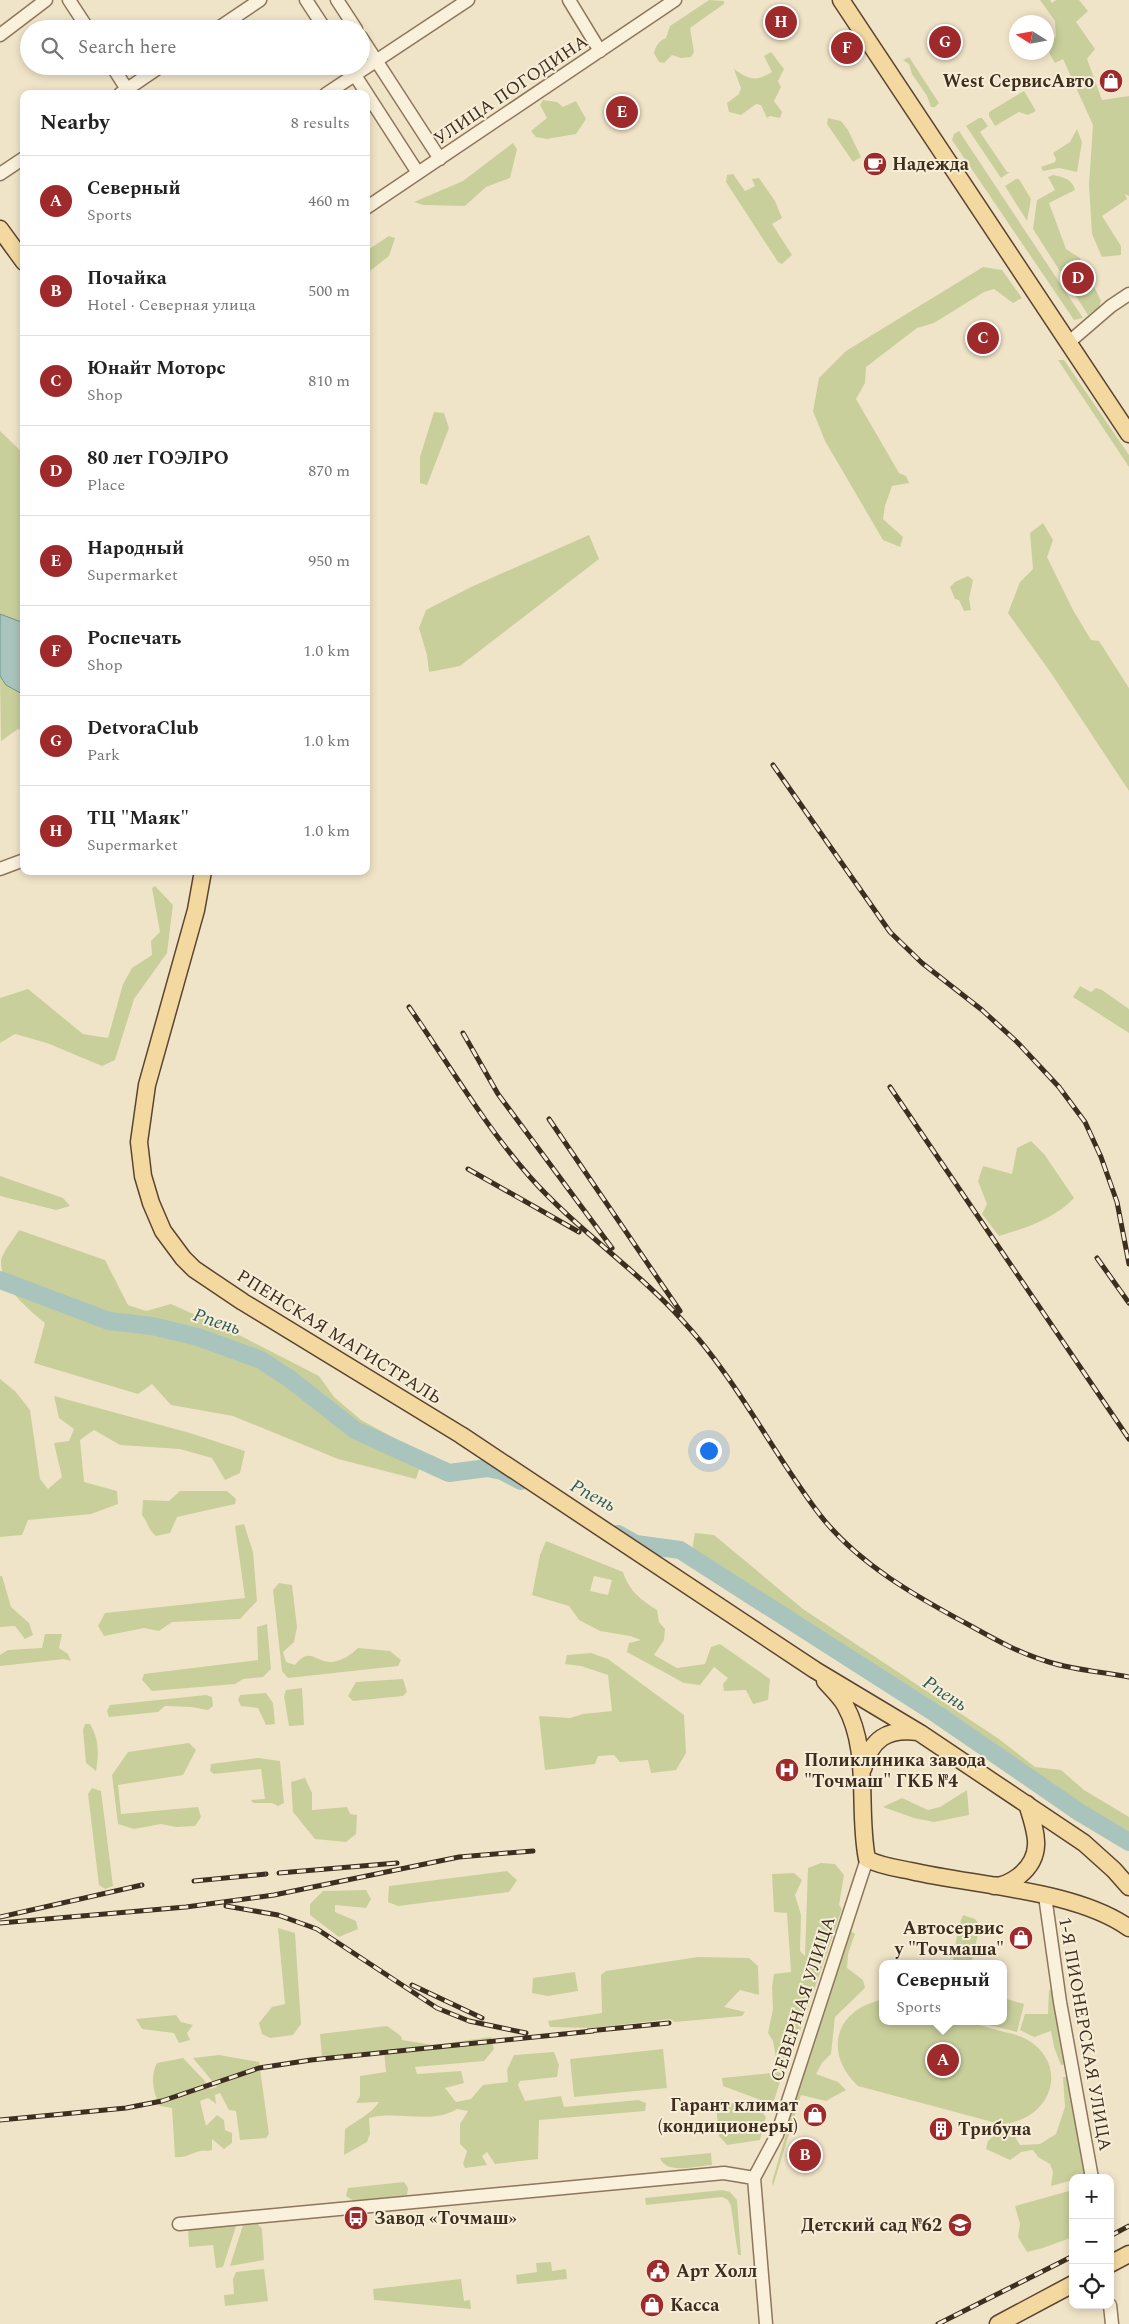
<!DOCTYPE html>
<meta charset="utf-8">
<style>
:root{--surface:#fff;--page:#f2f2f2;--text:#222;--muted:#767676;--line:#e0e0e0;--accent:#9e2a2b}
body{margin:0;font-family:Spectral,serif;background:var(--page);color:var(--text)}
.controls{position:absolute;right:15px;bottom:15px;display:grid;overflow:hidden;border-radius:10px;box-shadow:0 2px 8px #0003}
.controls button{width:45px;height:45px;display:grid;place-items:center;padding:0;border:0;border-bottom:1px solid var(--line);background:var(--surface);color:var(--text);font:25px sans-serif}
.compass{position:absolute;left:1009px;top:15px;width:45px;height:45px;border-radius:50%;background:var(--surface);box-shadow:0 2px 8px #0003;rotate:281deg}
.you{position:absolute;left:708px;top:1450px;width:18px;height:18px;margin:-12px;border:4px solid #fff;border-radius:50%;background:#1a73e8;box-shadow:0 0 0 8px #1a73e833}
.badge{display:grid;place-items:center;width:32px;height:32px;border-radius:50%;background:var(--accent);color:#fff;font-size:16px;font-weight:700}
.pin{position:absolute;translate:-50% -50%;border:2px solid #fff;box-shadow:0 1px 5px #0006}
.popup{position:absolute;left:879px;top:1960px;width:128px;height:65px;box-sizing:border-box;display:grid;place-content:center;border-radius:10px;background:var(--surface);filter:drop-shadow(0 1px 4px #0005);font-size:16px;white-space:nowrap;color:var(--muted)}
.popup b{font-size:19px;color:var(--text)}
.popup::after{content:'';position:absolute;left:50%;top:100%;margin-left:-10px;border:10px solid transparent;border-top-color:var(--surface)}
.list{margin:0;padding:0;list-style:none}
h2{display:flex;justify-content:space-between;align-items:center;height:65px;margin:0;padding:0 20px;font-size:21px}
h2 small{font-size:16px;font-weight:400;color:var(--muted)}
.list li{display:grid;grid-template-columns:32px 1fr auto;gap:15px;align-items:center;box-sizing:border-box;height:90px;padding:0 20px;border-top:1px solid var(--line)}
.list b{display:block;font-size:19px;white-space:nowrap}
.list p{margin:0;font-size:16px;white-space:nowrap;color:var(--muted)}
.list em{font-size:16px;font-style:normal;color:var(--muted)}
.icon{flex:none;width:28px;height:28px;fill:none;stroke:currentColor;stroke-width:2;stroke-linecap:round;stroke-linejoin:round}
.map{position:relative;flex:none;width:1129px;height:2324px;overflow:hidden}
.search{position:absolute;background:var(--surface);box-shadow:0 2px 8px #0003;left:20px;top:20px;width:350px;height:55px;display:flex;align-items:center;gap:12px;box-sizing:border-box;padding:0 18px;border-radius:28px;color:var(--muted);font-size:19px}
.panel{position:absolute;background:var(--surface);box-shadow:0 2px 8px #0003;left:20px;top:90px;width:350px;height:785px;border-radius:10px}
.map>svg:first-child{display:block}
</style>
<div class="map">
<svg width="1129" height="2324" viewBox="0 0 1129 2324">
<rect width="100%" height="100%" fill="#f0e4c8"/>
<path fill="#c9cf9b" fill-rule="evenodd" d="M709,0L724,1V4L690,28L694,52L691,57L681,58L672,55L664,63L659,62L654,53C656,45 659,41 666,38L670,26Z
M1040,0H1050L1052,3L1056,0H1079L1088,11L1076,22L1095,49L1087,59L1102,100L1129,96V196L1125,194L1127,199L1102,216L1121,246V255L1102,257L1092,234L1089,185L1093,125L1063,59L1055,63L1047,49V43L1056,37L1055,21Z
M771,52L784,69L778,81L781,87L774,101L782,112L780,118L770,116L767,118L761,105L756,104L741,115L729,112L727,103L739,94L741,88L734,69C750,80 755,82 772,72L764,56Z
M909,57L939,103L935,107H931L927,96L912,74L909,64L903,60Z
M1024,91L1036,111L1028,115L1019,112L995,126L989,116V112Z
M543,100L557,102L563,107L576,101L586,119L576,134L547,139L536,137L531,131L547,118L540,105Z
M828,118L841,121L848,130L861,157L853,162L827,124Z
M979,118H982L988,126L980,132L1007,172H1010L1001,178L966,126Z
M1077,129L1082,142L1077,172L1059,168L1043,171L1041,167L1055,162L1056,159L1053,153L1070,142Z
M959,131L1083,318L1074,320L952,140L954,134Z
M513,143L517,149L510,178L486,187L465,206L423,205L414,202L463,181Z
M733,174L745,191L755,186L752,179L759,178L775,201L782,218L772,224L792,255L782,264L778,262L726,182L727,175Z
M1053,175C1064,177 1072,179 1075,190L1049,203L1066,249L1080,258L1101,301L1099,307L1088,315L1033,229L1037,200L1055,190L1048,177Z
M1016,179H1019L1031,199L1027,221L1005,186Z
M389,236L395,238L389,256L366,274V251Z
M983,267L1002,270L1022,298L1013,303L994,289L984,292L934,323L917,328L866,367L865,383L856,399L899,473L906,476L909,483L892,486L885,506L883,519L903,537L900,547L883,540L825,441L813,411L819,378L846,351Z
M1058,360H1064L1129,455V467Z
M434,412L444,413L449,428L427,485L420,483V457Z
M0,431L24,454V623L0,614Z
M1043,523L1053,540L1047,557L1073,610L1091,640L1099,641L1129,688V791L1051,673L1008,613L1020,582L1033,569L1030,533Z
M589,535L599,559L460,666L429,672L427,655L419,628L426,610L471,587Z
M968,576L973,580L969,599L971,610L964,611L959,600L955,599L950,587L955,582Z
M0,676L6,685L24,695V731L18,729L1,741Z
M155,886L173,905L167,953L134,999L115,1060L102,1066L47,1043L15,1034L0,1043V998L28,989L83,1034L108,1038L123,984L132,968L152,955L151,941L160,932L152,888Z
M1080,986L1091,992L1096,988L1102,990L1129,1009V1033L1073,997Z
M1031,1141L1044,1154L1074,1198C1054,1219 1026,1228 999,1236L982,1214L987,1204L978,1181L983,1166L1012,1174L1017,1148Z
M0,1176L63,1198L70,1206L56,1210L0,1196Z
M19,1230L105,1260L128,1305L146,1311L171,1304L231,1331L319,1376L334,1397L361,1420L424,1454L416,1479L338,1459L233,1416L171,1405L152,1384L138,1394L34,1363L45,1323C28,1309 0,1287 1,1260C4,1250 13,1240 19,1230Z
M0,1379L15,1391L30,1410L40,1479L48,1489L62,1477L54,1443L69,1441L74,1429L59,1418L54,1396L190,1433L245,1451L240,1473L225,1480L212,1458L180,1449L120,1445L94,1430L80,1440L84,1482L117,1491L118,1504L91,1514L28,1520L22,1535L0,1537Z
M180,1491H227L236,1499L235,1504L177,1517L170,1533L156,1536C148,1530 148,1522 142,1515L143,1500L169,1501Z
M244,1524L253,1552L257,1601L240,1619L172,1622L159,1631L144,1628L104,1636L98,1626L105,1613L245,1598L235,1526Z
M695,1533L714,1535L803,1609L999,1739L1035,1767L1061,1770L1084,1790L1129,1817V1836L1075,1804L960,1725L692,1551Z
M546,1541L623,1572C629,1591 641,1600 657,1610L659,1622L665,1629L664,1640L654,1655L677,1668L705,1664L711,1647L720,1644L770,1679L768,1700L753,1704L746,1690L724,1691L723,1684L728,1678L714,1667L700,1685L684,1683L627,1652L629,1643L641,1640L630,1636L600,1631L579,1620L569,1606L532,1595L540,1555ZM594,1576L612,1580L608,1595L590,1591Z
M0,1576H2L11,1607L29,1623L33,1635L25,1639L15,1626L0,1627Z
M279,1583L292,1585L297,1627L294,1642L283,1652L286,1662L295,1665C310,1647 313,1661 330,1662C340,1662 351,1655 358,1648L390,1651L401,1660L398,1666L288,1678L282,1671L273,1590Z
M267,1624L271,1669L263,1677L243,1679L235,1684L152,1691L142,1680L144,1674L258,1660L257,1627Z
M45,1634H62L59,1648L68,1654L71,1661L64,1659L0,1666V1655L8,1650L42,1648Z
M591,1653L608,1659L684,1715L686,1753L676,1770L651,1773L648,1760L620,1762L614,1755L598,1756L595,1764L545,1770L539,1716L570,1718L583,1714L612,1711L608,1675L581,1666L565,1664L567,1655Z
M403,1679L407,1692L403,1696L353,1701L348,1696L356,1682Z
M302,1688L304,1725L289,1726L284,1696L286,1690Z
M266,1693L273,1703L275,1724L266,1725L258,1708L241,1706L238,1700L240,1695Z
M206,1695L212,1697L213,1706L208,1710L191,1707L165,1706L158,1712L109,1717L107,1711L110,1705Z
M85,1724H90C99,1739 99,1753 96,1771L86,1763L83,1730Z
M189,1743L196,1750L183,1775L118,1785L121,1814L198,1807L201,1817L195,1826L176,1827L161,1824L134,1829L118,1824L112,1775L128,1752Z
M258,1758L280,1761L284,1803L278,1806L272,1803H253L251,1800L265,1799L261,1769L214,1774L210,1771L211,1764Z
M305,1778L312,1793V1810L347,1807L350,1814L357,1815L356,1834L346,1842L315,1839L293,1812L291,1782Z
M92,1788L101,1791L113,1886L105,1889L99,1885L88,1794Z
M967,1790L969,1815L934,1822L914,1818L883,1807L902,1798L928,1810L940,1807Z
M821,1863L835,1864L844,1875L839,1905L842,1909L787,2069H778L773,2041L768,2033L773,2009L772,1987L774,1974L791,1972L787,1913L774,1912L772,1874L794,1873L802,1880L795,1895L801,1915L800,1951L805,1956L808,1868Z
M507,1871L517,1880L509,1892L398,1906L388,1902L389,1886Z
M366,1890L371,1899L366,1908L335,1905V1912L356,1921L358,1929L339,1937L310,1915V1904L323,1891Z
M963,1915L975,1919L980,1926L971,1964H952C956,1947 956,1931 963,1915Z
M278,1928L295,1933L301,2024L293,2035L270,2038L262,2034L259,2023L272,2007L285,2004Z
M851,1931L855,1934L848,1954L847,1968L863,1980L865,1988L835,2017L831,2054L822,2063L816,2074L838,2082L846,2090L826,2101L801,2095L773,2186L772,2182L799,2089Z
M698,1957L749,1958L758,1966L759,1995L740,1990L724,2007L745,2012L742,2016L675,2022L670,2019L592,2028L550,2027L548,2021L602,2013L601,1975L606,1971Z
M575,1972L578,1991L548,1996L532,1993L533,1978Z
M1049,1990H1057L1068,2064L1061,2065L1054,2047L1051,2031L1034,2037L1020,2030L1025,2014H1048Z
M1003,1998L1024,2004L1017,2032L974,2021H1003Z
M881,2000H883V2021C908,2021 939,2018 963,2021C976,2023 988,2028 1000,2031C1009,2033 1019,2035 1026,2039C1071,2064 1052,2122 1000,2124L858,2086C823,2053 835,2010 881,2000Z
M176,2015L181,2022L193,2025L187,2033L190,2040L179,2043L174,2033L142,2029L136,2019Z
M387,2026L401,2036L402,2040L433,2045L491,2037L494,2049L484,2061L415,2067L417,2074L461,2071L464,2083L445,2088L456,2102L471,2099L483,2085L508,2082L507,2070L514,2055L554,2052L559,2065L557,2077L520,2081L518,2085L525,2101L561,2096L564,2107L638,2100L646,2103L645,2111L539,2120L538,2159L495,2164L487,2152L482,2156L487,2165L465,2168L463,2164L467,2151L460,2144V2124L468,2111L457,2109C431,2125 398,2110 369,2118L370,2134L367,2142L344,2155L345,2129C357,2120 371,2114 379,2102L356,2103L360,2096V2076L386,2072L384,2051L322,2057L320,2034Z
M663,2049L667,2088L574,2097L570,2059Z
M219,2055L259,2062L269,2134L266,2138L240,2140L236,2111L229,2110L220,2093L215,2095L216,2104L208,2098L200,2101L206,2126L217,2115L224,2120L225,2130L232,2133V2143L224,2149L212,2139V2150C207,2152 205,2150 200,2151C190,2154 185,2158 175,2157L172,2108L160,2106C153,2093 150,2075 157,2063L183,2058L204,2080L210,2089L217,2087L193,2058Z
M783,2072L774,2101L766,2102L723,2086L722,2078Z
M1063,2077H1070L1086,2177L1073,2178V2180L1051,2186L1053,2172L1050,2164L1038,2157L1033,2150L1021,2152L1010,2160L986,2149L988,2141L997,2133H1013L1020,2145L1040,2144L1056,2134L1065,2107Z
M721,2099L763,2113L766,2117L760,2140L727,2145L719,2136L716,2106Z
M711,2153L712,2165C697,2166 666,2175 660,2158Z
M404,2182L408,2188L407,2195L354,2201L346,2196L348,2188Z
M722,2190L730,2192L737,2200L741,2255H738L731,2206L728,2200L722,2197L646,2205L645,2198Z
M1069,2191L1073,2200V2237L1043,2248L1027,2252L1018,2237L1020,2224L1015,2206Z
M237,2223L223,2267L216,2268L213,2245L189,2247L188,2227Z
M258,2224L262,2229L264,2260L230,2266L243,2225Z
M551,2262L552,2271L566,2269L567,2279L517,2284L516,2275L537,2272L536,2263Z
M264,2269L268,2301L225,2306L224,2295L234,2294L233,2279L236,2272Z
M461,2279L464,2301L470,2300L471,2309L374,2300L373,2289Z"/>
<path fill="#a9c4bc" stroke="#6f938a" d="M0,614L24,623V695L6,685L0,676Z"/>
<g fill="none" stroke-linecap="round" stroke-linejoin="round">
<path stroke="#a9c4bc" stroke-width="18" d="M0,1280L109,1321L152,1326L198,1337L261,1360L290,1379L355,1430L366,1435L449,1473L487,1468L502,1471L521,1481
M618,1534L636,1544L680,1550L938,1715L1079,1812L1129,1842"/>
<g stroke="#8d765c" stroke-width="15">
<path id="minor" d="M69,0L88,29
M306,0L325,29
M337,0L356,29
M569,0L600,51
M217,29L260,0
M0,35L46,0
M361,37L440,159
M112,66L130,94
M349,66L418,173
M120,94L161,66
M326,94L468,0
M0,174L24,158
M366,208L675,0
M1068,343L1111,306L1129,294
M0,869L24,860
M1045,1896L1060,2002L1092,2178
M179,2224L724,2173L754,2178
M1110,2305L1112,2324
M766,2324L754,2178L777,2135L867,1859"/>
</g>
<g stroke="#5b4430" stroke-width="19">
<path id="major" d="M841,0L1129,434
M0,229L24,262
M203,871L196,910L147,1085L139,1142L143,1176L151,1203L163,1231L183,1258L194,1269L243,1302L461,1435L815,1670L920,1733L1084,1843L1114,1870L1129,1887
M825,1681C831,1688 840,1696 845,1705C871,1752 857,1808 867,1859C880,1866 896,1868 911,1871C976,1886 1076,1890 1129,1928
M863,1769C871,1739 887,1728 918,1732
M994,1886C1004,1886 1011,1882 1019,1876C1045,1855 1036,1832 1027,1804
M1110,2264L1129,2254
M998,2324L1073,2284"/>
</g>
<use href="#minor" stroke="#faf1dc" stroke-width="12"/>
<use href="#major" stroke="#f3d9a0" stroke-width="16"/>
<g stroke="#3d2e20" stroke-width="5">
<path id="rail" d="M773,765L890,932L922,963L982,1010L1017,1042L1059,1087L1085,1122L1101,1157L1117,1202L1129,1264
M409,1007C448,1063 485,1126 530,1177C576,1229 635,1268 682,1320C736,1378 772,1452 820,1515C858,1564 917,1597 971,1626C996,1640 1021,1654 1049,1662C1074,1670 1103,1672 1129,1677
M463,1033L498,1094L612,1248
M890,1087L1129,1439
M549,1119L680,1311
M468,1169L579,1232
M1097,1258L1129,1303
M279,1873L397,1863
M194,1881L266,1874
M226,1906L278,1915L317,1929L437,2008L469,2021L526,2033
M0,1917L142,1885
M0,1923L186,1907L274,1895L459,1857L533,1851
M412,1985L482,2018
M588,2031L669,2023
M0,2120L126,2108L162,2101L259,2068L311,2060L593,2031
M1110,2236L1129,2226
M938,2324L1073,2256"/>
</g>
<use href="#rail" stroke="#f7eed8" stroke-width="3" stroke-dasharray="9" stroke-linecap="butt"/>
</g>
<defs>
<g id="shop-disc" transform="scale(1.25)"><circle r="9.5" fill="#9e2a2b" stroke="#f7eed8"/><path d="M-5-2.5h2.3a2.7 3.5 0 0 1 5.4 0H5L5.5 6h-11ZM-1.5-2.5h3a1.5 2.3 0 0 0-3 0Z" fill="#fff"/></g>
<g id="cafe-disc" transform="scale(1.25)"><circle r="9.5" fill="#9e2a2b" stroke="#f7eed8"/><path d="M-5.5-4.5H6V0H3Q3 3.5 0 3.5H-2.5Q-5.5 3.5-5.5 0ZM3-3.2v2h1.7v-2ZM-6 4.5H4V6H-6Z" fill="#fff"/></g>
<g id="hospital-disc" transform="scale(1.25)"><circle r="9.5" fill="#9e2a2b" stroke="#f7eed8"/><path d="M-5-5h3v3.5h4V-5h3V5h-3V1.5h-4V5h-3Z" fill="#fff"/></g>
<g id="building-disc" transform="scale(1.25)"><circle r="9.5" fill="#9e2a2b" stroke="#f7eed8"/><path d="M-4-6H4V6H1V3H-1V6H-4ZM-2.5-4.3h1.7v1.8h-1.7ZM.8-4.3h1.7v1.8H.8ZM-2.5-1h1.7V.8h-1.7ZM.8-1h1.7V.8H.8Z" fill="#fff"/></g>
<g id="bus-disc" transform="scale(1.25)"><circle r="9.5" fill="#9e2a2b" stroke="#f7eed8"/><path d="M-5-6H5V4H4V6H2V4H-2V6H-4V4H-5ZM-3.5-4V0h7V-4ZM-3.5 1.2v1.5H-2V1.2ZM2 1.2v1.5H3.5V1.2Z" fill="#fff"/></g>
<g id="school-disc" transform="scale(1.25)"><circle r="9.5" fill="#9e2a2b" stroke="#f7eed8"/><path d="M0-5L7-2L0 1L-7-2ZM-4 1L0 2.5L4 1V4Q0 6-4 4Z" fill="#fff"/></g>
<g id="civic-disc" transform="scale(1.25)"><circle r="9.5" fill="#9e2a2b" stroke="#f7eed8"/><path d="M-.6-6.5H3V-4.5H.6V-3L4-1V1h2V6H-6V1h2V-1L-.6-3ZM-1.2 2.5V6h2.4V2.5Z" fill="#fff"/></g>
</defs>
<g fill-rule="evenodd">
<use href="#shop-disc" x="1111" y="81"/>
<use href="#cafe-disc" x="875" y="164"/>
<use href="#hospital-disc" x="787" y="1770"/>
<use href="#shop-disc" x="1021" y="1938"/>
<use href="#shop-disc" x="815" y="2115"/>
<use href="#building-disc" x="941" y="2129"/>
<use href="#bus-disc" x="356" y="2218"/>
<use href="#school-disc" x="960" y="2225"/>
<use href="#civic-disc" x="658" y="2271"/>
<use href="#shop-disc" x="652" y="2305"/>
</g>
<g text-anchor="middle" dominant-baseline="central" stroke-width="4" stroke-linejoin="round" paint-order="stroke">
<g font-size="18" font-weight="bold" fill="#3d2e20" stroke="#f7eed8" text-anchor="start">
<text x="1094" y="81" text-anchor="end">West СервисАвто</text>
<text x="892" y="164">Надежда</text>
<text x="804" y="1760">Поликлиника завода<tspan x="804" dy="21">"Точмаш" ГКБ №4</tspan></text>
<text x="1004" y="1928" text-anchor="end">Автосервис<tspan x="1004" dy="21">у "Точмаша"</tspan></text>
<text x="798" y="2105" text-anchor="end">Гарант климат<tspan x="798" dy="21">(кондиционеры)</tspan></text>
<text x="958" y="2129">Трибуна</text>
<text x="374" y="2218">Завод «Точмаш»</text>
<text x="942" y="2225" text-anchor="end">Детский сад №62</text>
<text x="676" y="2271">Арт Холл</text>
<text x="670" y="2305">Касса</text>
</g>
<g font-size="18" fill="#3d2e20" stroke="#f7eed8">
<text transform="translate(511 90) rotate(-34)">УЛИЦА ПОГОДИНА</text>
<text transform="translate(339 1337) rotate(32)">РПЕНСКАЯ МАГИСТРАЛЬ</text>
<text transform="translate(803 1999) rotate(-72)">СЕВЕРНАЯ УЛИЦА</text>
<text transform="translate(1085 2034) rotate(80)">1-Я ПИОНЕРСКАЯ УЛИЦА</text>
</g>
<g font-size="19" font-style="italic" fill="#2f5d5a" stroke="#f7eed8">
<text transform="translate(217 1322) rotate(18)">Рпень</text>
<text transform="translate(593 1496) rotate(28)">Рпень</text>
<text transform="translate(945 1694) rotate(33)">Рпень</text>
</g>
</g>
</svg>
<div class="controls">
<button>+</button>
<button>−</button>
<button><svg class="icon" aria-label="locate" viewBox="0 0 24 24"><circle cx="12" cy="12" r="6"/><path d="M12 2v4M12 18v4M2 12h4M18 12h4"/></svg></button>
</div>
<svg class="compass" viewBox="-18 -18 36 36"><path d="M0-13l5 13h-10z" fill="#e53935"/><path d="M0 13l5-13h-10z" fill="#767676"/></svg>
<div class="you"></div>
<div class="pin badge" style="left:943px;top:2060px">A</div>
<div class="popup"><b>Северный</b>Sports</div>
<div class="pin badge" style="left:805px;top:2155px">B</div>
<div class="pin badge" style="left:983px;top:338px">C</div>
<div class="pin badge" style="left:1078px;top:278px">D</div>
<div class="pin badge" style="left:622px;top:112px">E</div>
<div class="pin badge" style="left:847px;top:48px">F</div>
<div class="pin badge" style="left:945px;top:42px">G</div>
<div class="pin badge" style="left:781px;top:22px">H</div>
<div class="search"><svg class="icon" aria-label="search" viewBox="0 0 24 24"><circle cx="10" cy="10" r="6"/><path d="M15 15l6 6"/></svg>Search here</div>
<section class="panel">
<h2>Nearby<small>8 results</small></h2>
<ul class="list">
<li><span class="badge">A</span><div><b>Северный</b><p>Sports</p></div><em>460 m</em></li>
<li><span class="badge">B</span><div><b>Почайка</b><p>Hotel · Северная улица</p></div><em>500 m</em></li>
<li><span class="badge">C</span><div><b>Юнайт Моторс</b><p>Shop</p></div><em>810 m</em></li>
<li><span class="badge">D</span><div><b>80 лет ГОЭЛРО</b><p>Place</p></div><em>870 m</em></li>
<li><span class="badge">E</span><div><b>Народный</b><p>Supermarket</p></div><em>950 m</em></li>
<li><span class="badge">F</span><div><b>Роспечать</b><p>Shop</p></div><em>1.0 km</em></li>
<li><span class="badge">G</span><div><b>DetvoraClub</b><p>Park</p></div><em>1.0 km</em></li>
<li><span class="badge">H</span><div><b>ТЦ &quot;Маяк&quot;</b><p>Supermarket</p></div><em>1.0 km</em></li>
</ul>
</section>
</div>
